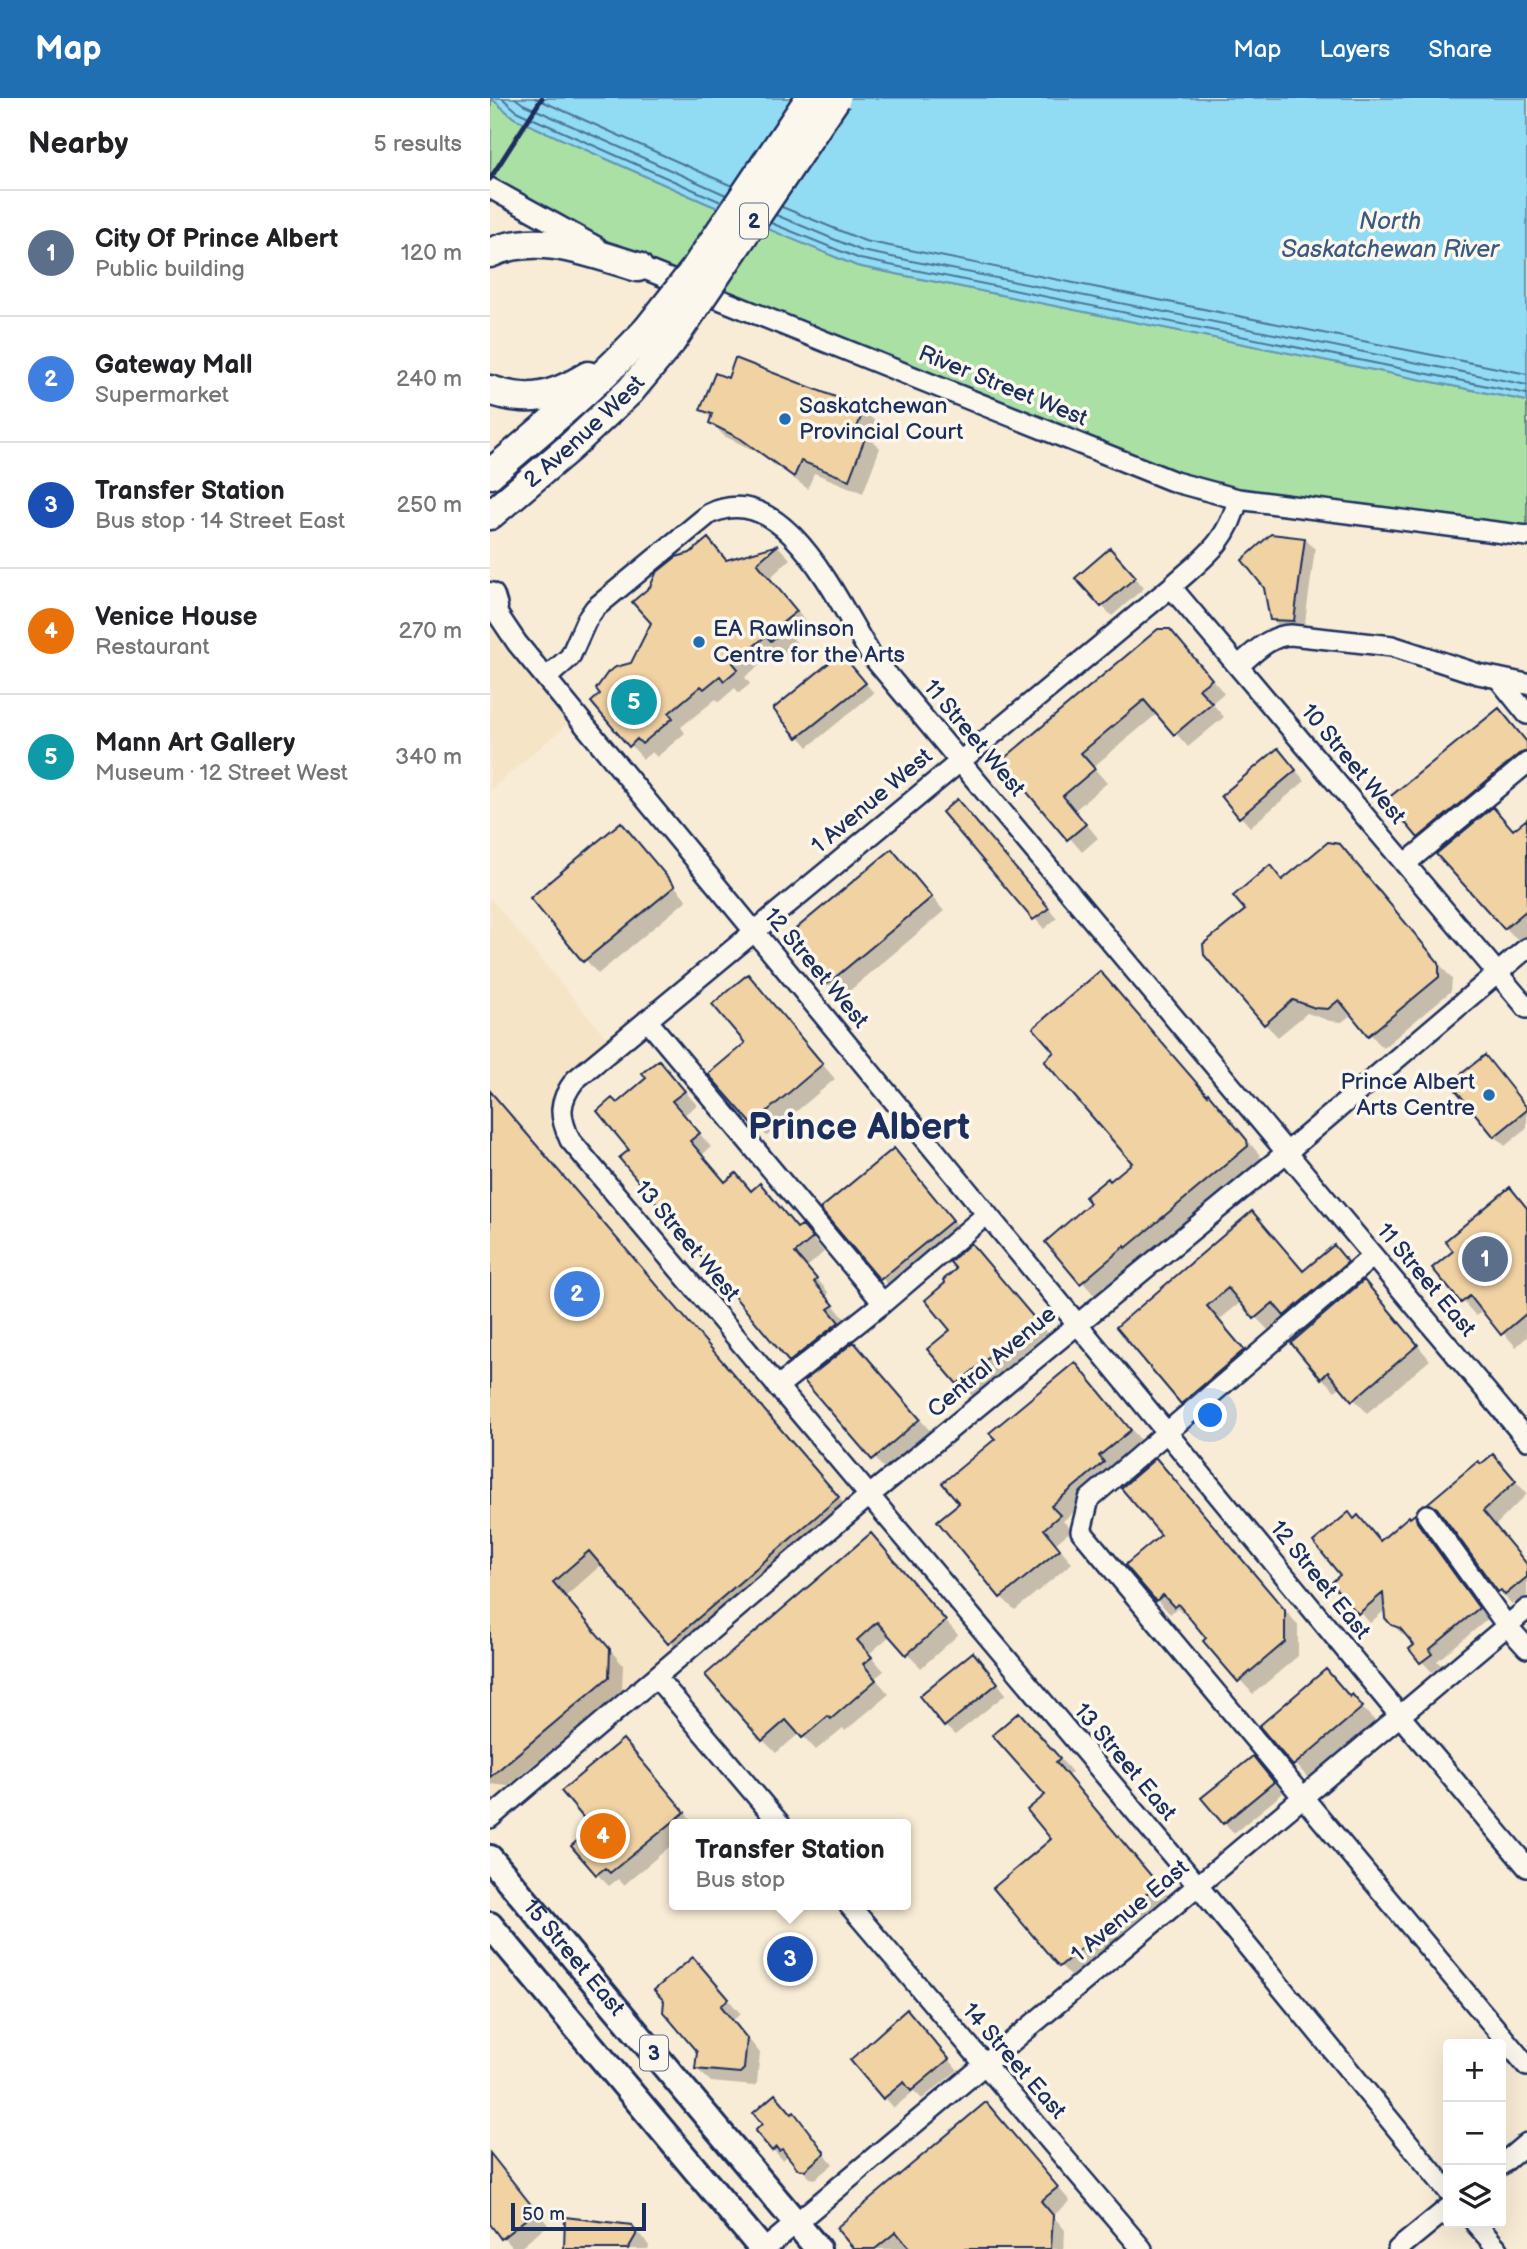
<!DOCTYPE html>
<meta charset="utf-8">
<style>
:root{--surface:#fff;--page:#f2f2f2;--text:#202124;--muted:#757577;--line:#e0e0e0;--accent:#1f6fb2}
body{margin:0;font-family:"Balsamiq Sans",sans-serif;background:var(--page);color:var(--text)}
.controls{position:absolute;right:21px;bottom:21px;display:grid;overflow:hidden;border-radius:7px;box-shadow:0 7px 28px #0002}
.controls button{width:63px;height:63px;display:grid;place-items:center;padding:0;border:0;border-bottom:2px solid var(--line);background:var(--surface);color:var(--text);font:35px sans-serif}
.scale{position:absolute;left:21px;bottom:18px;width:135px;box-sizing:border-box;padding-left:7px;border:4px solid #1b2f5e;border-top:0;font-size:19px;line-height:24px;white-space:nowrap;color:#1b2f5e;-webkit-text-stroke:5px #fbf7ec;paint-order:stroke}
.you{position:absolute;left:721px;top:1318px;width:24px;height:24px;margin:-18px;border:5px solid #fff;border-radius:50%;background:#1a73e8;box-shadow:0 0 0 10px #1a73e833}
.badge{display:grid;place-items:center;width:46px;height:46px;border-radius:50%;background:var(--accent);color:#fff;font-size:23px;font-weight:700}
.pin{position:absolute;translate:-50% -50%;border:4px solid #fff;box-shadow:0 2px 7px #0006}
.popup{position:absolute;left:179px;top:1721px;width:242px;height:91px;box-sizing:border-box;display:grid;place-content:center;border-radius:7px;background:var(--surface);filter:drop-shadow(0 2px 5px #0005);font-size:23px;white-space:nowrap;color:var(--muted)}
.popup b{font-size:26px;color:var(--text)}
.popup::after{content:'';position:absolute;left:50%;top:100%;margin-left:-14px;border:14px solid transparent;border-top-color:var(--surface)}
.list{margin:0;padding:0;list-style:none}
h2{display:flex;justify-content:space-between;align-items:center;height:91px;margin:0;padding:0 28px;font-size:30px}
h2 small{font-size:23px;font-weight:400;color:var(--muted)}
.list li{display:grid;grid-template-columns:46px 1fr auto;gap:21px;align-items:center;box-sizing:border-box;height:126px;padding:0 28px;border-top:2px solid var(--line)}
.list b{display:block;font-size:26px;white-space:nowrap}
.list p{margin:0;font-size:23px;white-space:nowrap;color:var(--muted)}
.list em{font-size:23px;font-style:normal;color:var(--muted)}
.icon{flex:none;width:38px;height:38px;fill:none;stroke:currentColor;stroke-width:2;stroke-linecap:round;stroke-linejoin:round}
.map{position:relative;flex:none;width:1037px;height:2151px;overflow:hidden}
header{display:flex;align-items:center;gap:42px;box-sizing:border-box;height:98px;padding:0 35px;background:var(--accent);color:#fff}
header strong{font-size:33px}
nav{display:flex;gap:38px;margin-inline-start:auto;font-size:24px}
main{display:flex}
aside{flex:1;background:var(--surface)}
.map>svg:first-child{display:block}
</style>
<header>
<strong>Map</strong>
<nav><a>Map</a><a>Layers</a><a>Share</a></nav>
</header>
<main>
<aside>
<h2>Nearby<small>5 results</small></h2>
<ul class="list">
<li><span class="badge" style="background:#5c6f8a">1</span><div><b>City Of Prince Albert</b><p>Public building</p></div><em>120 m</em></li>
<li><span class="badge" style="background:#3f7fe0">2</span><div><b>Gateway Mall</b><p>Supermarket</p></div><em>240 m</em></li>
<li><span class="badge" style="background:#1a4fb4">3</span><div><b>Transfer Station</b><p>Bus stop · 14 Street East</p></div><em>250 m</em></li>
<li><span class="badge" style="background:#e8710a">4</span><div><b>Venice House</b><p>Restaurant</p></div><em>270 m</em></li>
<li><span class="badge" style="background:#0f9aa8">5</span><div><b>Mann Art Gallery</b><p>Museum · 12 Street West</p></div><em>340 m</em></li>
</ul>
</aside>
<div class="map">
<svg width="1037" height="2151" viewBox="0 0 1037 2151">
<rect width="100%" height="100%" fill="#f8ecd6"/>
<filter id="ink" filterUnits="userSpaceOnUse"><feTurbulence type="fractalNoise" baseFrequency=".0143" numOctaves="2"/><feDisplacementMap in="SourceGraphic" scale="14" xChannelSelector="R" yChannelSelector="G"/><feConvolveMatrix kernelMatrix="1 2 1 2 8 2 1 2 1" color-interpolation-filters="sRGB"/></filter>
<g filter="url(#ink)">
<path fill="#f6e4c7" d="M0,531L27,545L87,618L0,692Z
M0,800L124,949L85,982L73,1027L380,1397L0,1720Z"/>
<path fill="#aae0a4" stroke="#628881" stroke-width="2" d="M1,0L24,20L216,105L367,168L1037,303V443L759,410L224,192L0,89Z"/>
<path fill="#92dcf3" stroke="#6297b7" stroke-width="2" d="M1,0H1037V303L367,168L216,105L24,20Z"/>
<path fill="#0003" d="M246,262L373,312L387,325L381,341L390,350L373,395L324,375L318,391L267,354L234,338L221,324L222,321L212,312L239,282Z
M815,441L825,451L814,532L792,531L782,521L776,489Z
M218,442L238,463L288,448L300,461L280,480L319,528L303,541L307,545L295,555L291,550L255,579L260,586L249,595L245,590L229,604L226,601L191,629L195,635L167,659L162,654L153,661L104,604L142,566L201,456Z
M630,462L654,490L622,518L612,508Z
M679,532L734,595L722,605L734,619L698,649L668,615L603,669L617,685L585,712L608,740L592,754L513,663Z
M351,557L384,595L318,649L285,611Z
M1009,612L1037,643V673L942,752L929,738Z
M797,662L815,683L760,729L733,699Z
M477,714L567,820L554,831L454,715Z
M1037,724V837L1029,844L948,757L1024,734Z
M131,726L197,802L108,876L43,801Z
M850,748L864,762L962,881L961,893L893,950L862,916L852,924L840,923L817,915L788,939L775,926L757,812L780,770L793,783Z
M402,753L454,813L351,900L299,840Z
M258,878L345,981L277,1038L263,1025L257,945Z
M169,964L207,1007L194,1017L221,1049L212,1057L236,1086L283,1101L308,1131L312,1129L334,1154L317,1169L339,1195L336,1198L355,1221L350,1225L361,1238L314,1275L301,1262L141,1052L127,1007L159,981Z
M1005,970L1037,1010V1030L1015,1048L1005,1038Z
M0,993L361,1414L193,1558L112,1466L75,1499L133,1567L132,1592L18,1688L0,1686Z
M718,998L770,1057V1062L651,1162L650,1161L605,1198L557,1144L603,1106L621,1085Z
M404,1053L475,1136L405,1195L333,1111Z
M1020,1092L1037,1109V1239L1026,1249L993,1212L986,1218L944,1170L965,1153Z
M762,1116L814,1175L857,1163L870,1178L808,1231L796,1219L779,1233L751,1204L729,1222L767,1266L706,1318L628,1229Z
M481,1148L557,1235L482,1298L440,1251L462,1232L458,1186Z
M887,1198L940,1262L877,1315L852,1288L845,1293L832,1280Z
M364,1246L442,1335L397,1374L317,1283Z
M585,1266L654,1346L626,1379L573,1423L582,1432L566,1445L582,1465L525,1512L511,1499L449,1423L471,1405L507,1342Z
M1016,1372L1037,1396L1006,1427L1037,1465V1503L1030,1509L1025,1504L1022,1506L1009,1493L954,1418L941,1405Z
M679,1376L808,1527V1558L763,1596L715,1543L719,1540L701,1519L699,1521L687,1510L680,1516L667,1502Z
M925,1418L935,1428L937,1436L998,1521L947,1563L951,1567L942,1574L921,1552L927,1547L919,1538L913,1537L902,1526L896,1511L880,1525L844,1485Z
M381,1437L468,1537L431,1570L401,1537L379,1556L394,1573L385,1580L399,1596L355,1633L353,1630L326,1652L310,1635L286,1655L273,1642Z
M493,1567L516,1596L465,1637L455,1628Z
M862,1599L885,1623L818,1680L772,1628Z
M542,1629L582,1674L578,1677L679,1799L583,1880L570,1867L563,1741L558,1697Z
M133,1643L205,1726H184V1745L134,1787L128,1781L119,1788L107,1776L105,1730Z
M772,1670L793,1695L744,1735L734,1725Z
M203,1861L251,1916L243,1922L270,1955L267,1985L264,1988L221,1984L207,1971L209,1953Z
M427,1924L468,1972L432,2001L424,1993L404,2010L362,1962Z
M496,2006L580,2103L563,2118L575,2132L574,2151H422L419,2147L414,2151H366Z
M304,2017L343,2066L325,2081L320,2080L302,2061L301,2062L297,2058L293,2062L283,2052Z
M0,2054L58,2127L29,2151H24L0,2124Z
M141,2128L155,2142L159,2148L158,2151H75Z"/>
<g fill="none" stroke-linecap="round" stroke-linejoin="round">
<path stroke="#4b749a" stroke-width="2" d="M12,0L28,14L231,104
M25,0L33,6L236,97
M45,0L242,88
M292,109L375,143L1037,276
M286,117L372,153L1037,287
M281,125L370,161L1037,296"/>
</g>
<path fill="#f1d2a3" stroke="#1b2f5e" stroke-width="2" d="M245,260L374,310L367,330L377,335L359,382L311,363L304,379L251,341L219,325L222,316L210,312L225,275L238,280Z
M781,436L815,440L804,523L780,522L774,490L752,462Z
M218,440L236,462L288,447L267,465L307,513L291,526L295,531L281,543L276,538L243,565L248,571L234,583L230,578L214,591L211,588L179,615L183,620L152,646L147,641L139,649L101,604L110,596L106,591L118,574L126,569L141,565L161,525L142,504L160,489L166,475L186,459L200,455Z
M620,450L646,479L611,509L585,480Z
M668,531H680L722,581L709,591L722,605L684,637L654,602L591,655L605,671L573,698L596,726L577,742L511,663Z
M351,555L376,585L307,640L283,611Z
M1009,610L1037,644V653L1029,656L928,740L896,702Z
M788,650L806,672L749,720L731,698Z
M467,701L559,810L543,822L452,714Z
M1003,709L1023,732L1037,721V812L1014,831L946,756Z
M131,724L185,788L93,864L40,800Z
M838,744L850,746L949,865V879L878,938L849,902L838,911L825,910L803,902L774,927L714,857L713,846L755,812L743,798L780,767L792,782Z
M402,751L442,799L336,887L296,839Z
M610,873L717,997L718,995L757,1042L758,1048L636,1150L635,1148L590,1186L555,1144L600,1105L595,1099L618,1080L620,1083L642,1065L554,963L564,954L543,930Z
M258,876L333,966L262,1026L218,976L255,945L222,906Z
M995,957L1037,1010V1012L1004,1039L960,985Z
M169,962L195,993L182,1003L210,1035L200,1043L235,1084L246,1075L261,1093L270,1085L307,1130L312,1127L323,1140L305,1155L327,1181L324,1184L344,1207L338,1211L349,1224L299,1264L129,1060L139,1052L107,1013L122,1000L127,1005L156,980L152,975Z
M0,993L349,1399L178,1546L99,1453L63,1484L120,1551L119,1579L0,1679Z
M404,1050L463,1122L390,1182L330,1111Z
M1020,1089L1037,1110V1215L1011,1237L980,1198L971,1205L942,1170L963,1153L955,1143Z
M762,1113L813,1173L844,1147L858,1164L794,1218L783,1205L764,1221L738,1190L717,1208L754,1252L691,1306L626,1229Z
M481,1145L545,1221L467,1286L437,1251L460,1232L435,1202L455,1185L453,1182L466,1171L460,1164Z
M874,1182L928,1247L862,1303L838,1274L831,1281L801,1245Z
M364,1244L430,1321L382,1362L314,1283Z
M585,1264L641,1332L609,1358L614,1364L561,1408L570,1417L554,1431L570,1451L510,1500L447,1423L469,1405L452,1385L505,1341L499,1335Z
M1003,1356L1026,1383L993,1413L1037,1466V1479L1015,1497L1011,1492L1008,1494L947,1410L938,1405L988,1363L991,1366Z
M666,1360L795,1512V1544L748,1584L713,1543L716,1540L688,1506L684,1509L673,1497L666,1503L635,1467L671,1437L631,1390Z
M859,1414L864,1421L868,1417L890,1443L919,1418L920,1420L925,1416L927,1424L989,1510L939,1552L942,1556L930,1565L919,1551L924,1547L910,1530L901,1527L895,1520L893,1495L868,1516L841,1485L850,1477L823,1444Z
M381,1435L456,1523L416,1557L387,1524L367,1542L382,1559L373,1566L386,1582L341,1621L338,1618L312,1640L296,1622L272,1643L215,1577Z
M483,1554L508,1585L454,1629L429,1598Z
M836,1571L860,1599L862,1596L873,1609L803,1668L769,1628Z
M529,1614L570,1660L566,1664L668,1786L569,1869L503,1790L561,1741L537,1712L555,1697L502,1637Z
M133,1641L195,1714L120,1775L115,1770L106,1777L81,1748L102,1730L71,1693Z
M763,1658L784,1684L733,1726L711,1700Z
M203,1859L239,1901L231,1908L257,1940L254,1971L250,1975L205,1971L207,1954L173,1914L174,1903L164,1892Z
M417,1911L459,1961L421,1993L414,1984L393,2001L360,1962Z
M285,1996L302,2016L304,2014L335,2055L315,2072L308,2071L292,2051L289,2053L286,2049L282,2053L265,2033L272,2026L263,2015Z
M496,2004L568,2089L551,2103L563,2117L561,2151H420L406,2134L385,2151H364L346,2130Z
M0,2055L46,2113L11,2141L0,2126Z
M75,2119L142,2127L146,2133V2137L138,2151H74Z"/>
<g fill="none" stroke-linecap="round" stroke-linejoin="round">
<g stroke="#1b2f5e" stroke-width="24">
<path id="minor" d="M0,90L107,149
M137,164L685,384L748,401L1037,438
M748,401C737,446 714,459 681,489L85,982C68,1004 69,1018 80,1042L708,1788L958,2093
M681,489L1037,910
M0,505L27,545L910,1618L1037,1769
M748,568C764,555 780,537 801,537L902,548L988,576L1037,586
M56,580L80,559L96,523L105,510L219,416C296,379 349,508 381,557L1037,1342
M1008,580L1037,616
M915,766L1037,665
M157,922L393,1205
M883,1158L599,1401L591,1433L1037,1968
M287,1289L393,1205L497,1116
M937,1417L1017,1528L1037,1550
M166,1579L290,1726
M0,1720L380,1397L797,1054L1037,850
M359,1807L652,2151
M1011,2067L1037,2045
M985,2125L1008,2151
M275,2151L1037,1511
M908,2151L958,2110"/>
</g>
<g stroke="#1b2f5e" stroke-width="30">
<g id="major">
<path id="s1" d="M0,1760L328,2151"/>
<path d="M0,1827L272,2151"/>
</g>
</g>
<g stroke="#1b2f5e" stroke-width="33">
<g id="highway">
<path d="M0,155C49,133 100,155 148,169"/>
<path d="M0,292C39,306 63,299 98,278"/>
<path d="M0,376C54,330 110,284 158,231"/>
<path id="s2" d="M0,417L79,350L140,293L181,244"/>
<path d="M0,499L3,509"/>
</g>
</g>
<use href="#minor" stroke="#fbf7ec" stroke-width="19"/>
<use href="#major" stroke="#fbf7ec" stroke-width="24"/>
<use href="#highway" stroke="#fbf7ec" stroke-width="28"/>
<path stroke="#1b2f5e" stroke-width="5" d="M0,81L52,0"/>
<g stroke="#1b2f5e" stroke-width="33" stroke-linecap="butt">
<path id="highway-bridge" d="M158,231L203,174L320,0
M181,244L346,0"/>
</g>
<use href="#highway-bridge" stroke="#fbf7ec" stroke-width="28"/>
</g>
</g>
<g fill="#1f6fb2" stroke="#fbf7ec" stroke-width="2.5">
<circle cx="295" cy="321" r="7"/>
<circle cx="209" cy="544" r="7"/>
<circle cx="999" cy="997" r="7"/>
</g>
<g text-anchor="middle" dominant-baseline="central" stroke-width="7" stroke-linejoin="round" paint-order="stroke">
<g fill="#fbf7ec" stroke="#5e6b89" stroke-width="2">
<rect x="250" y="105.5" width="28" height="35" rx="5"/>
<rect x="150" y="1937.5" width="28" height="35" rx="5"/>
</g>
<g font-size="21" font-weight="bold" fill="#1b2f5e">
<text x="264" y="123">2</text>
<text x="164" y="1955">3</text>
</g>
<g font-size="23" fill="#1b2f5e" stroke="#fbf7ec">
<text transform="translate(513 288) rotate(22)">River Street West</text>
<text stroke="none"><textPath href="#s2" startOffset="126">2 Avenue West</textPath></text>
<text transform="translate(484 640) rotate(50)">11 Street West</text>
<text transform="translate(863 666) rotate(50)">10 Street West</text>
<text transform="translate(382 703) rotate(-40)">1 Avenue West</text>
<text transform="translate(326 870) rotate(50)">12 Street West</text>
<text transform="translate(197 1143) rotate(50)">13 Street West</text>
<text transform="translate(936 1182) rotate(50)">11 Street East</text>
<text transform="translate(502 1264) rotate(-40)">Central Avenue</text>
<text transform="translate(830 1482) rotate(51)">12 Street East</text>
<text transform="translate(635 1664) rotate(50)">13 Street East</text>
<text transform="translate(640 1813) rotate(-40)">1 Avenue East</text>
<text stroke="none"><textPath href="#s1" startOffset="130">15 Street East</textPath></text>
<text transform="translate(524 1963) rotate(49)">14 Street East</text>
</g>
<g font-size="23" fill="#1b2f5e" stroke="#fbf7ec" text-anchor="start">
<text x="309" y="308">Saskatchewan<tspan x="309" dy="26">Provincial Court</tspan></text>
<text x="223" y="531">EA Rawlinson<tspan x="223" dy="26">Centre for the Arts</tspan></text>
<text x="985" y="984" text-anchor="end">Prince Albert<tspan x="985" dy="26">Arts Centre</tspan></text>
</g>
<g font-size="24" font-style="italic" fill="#395a83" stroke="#fbf7ec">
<text x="900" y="123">North<tspan x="900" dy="28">Saskatchewan River</tspan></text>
</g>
<g font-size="37" font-weight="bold" fill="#1b2f5e" stroke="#fbf7ec">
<text x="369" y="1030">Prince Albert</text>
</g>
</g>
</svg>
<div class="controls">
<button>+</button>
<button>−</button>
<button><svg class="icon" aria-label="layers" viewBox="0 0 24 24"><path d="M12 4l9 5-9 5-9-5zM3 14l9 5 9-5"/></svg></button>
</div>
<div class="scale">50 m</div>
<div class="you"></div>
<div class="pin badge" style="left:995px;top:1161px;background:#5c6f8a">1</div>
<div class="pin badge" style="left:87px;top:1196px;background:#3f7fe0">2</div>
<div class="pin badge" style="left:300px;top:1861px;background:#1a4fb4">3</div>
<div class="popup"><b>Transfer Station</b>Bus stop</div>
<div class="pin badge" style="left:113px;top:1738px;background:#e8710a">4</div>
<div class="pin badge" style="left:144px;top:604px;background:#0f9aa8">5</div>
</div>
</main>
